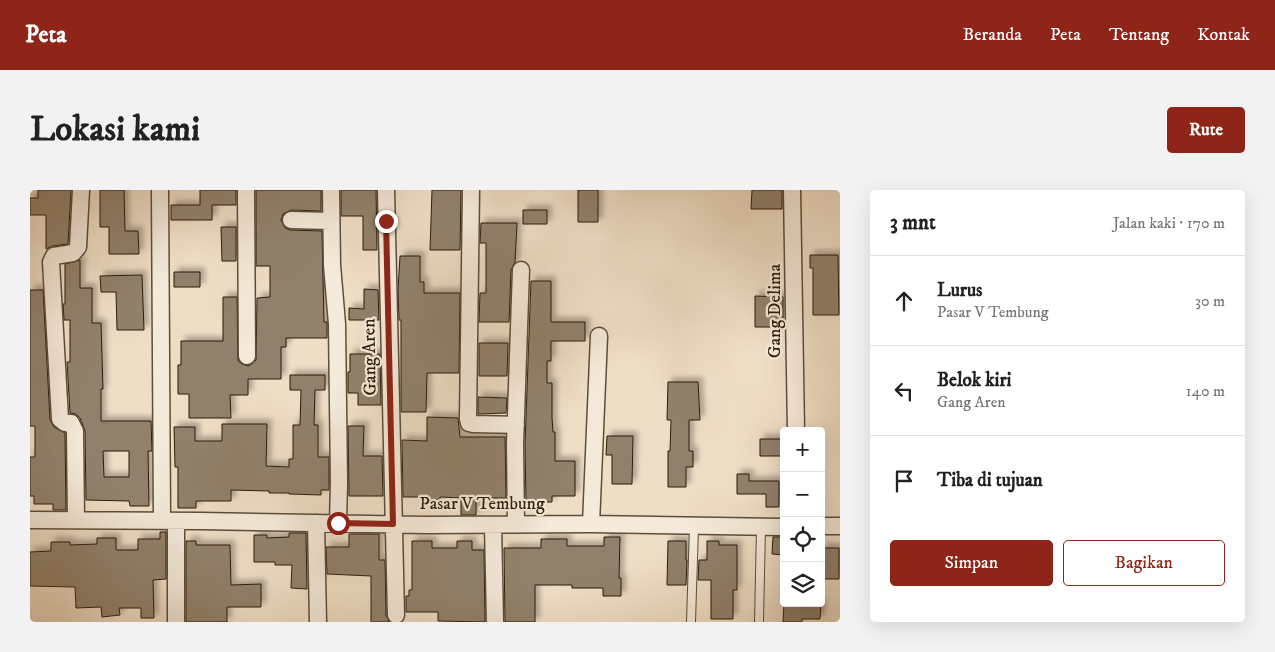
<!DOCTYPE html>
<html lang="id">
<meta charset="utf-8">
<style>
:root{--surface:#fff;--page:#f2f2f2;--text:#222;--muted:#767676;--line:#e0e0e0;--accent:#8f2418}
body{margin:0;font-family:"IM FELL DW Pica",serif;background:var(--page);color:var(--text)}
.controls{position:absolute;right:15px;bottom:15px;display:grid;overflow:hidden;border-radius:5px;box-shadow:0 5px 20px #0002}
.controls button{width:45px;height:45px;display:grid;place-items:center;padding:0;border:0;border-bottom:1px solid var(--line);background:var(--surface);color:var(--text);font:25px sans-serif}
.stop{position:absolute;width:15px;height:15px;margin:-11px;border:4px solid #8f2418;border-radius:50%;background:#fff}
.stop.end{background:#8f2418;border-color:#fff;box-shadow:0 1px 5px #0008}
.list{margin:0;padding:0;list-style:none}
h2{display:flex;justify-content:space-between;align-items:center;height:65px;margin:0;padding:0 20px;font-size:21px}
h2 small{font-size:16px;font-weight:400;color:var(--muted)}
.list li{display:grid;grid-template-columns:32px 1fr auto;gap:15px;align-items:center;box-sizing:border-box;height:90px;padding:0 20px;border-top:1px solid var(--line)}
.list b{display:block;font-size:19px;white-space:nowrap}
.list p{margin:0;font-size:16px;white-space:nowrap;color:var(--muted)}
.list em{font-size:16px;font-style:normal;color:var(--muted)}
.actions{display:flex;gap:10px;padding:15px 20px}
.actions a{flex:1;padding:11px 0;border:1px solid var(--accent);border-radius:5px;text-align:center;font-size:18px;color:var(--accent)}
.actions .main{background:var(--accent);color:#fff}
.icon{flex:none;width:28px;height:28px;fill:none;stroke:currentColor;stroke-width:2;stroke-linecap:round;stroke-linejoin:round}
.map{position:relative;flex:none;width:810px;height:432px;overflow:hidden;border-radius:5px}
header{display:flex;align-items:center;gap:30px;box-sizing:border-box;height:70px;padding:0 25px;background:var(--accent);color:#fff}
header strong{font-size:24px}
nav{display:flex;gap:28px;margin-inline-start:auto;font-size:18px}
.intro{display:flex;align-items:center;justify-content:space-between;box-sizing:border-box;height:120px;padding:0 30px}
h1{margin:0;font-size:35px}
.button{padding:12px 22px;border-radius:5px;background:var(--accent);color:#fff;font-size:18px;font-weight:700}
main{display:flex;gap:30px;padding:0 30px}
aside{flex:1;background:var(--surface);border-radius:5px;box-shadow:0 5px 20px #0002}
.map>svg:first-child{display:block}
</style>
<header>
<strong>Peta</strong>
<nav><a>Beranda</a><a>Peta</a><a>Tentang</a><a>Kontak</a></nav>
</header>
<div class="intro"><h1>Lokasi kami</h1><a class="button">Rute</a></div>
<main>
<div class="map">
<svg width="810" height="432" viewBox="0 0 810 432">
<defs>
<filter id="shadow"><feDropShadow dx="4.5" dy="-4.5" stdDeviation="2.5" flood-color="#0004"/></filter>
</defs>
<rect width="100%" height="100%" fill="#efdec6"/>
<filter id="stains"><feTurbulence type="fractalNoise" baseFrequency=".004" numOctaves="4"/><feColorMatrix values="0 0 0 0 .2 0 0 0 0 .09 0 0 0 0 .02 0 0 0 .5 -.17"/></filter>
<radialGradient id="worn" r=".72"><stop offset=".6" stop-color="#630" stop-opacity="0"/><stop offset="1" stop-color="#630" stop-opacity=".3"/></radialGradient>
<path fill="#91816c" stroke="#2c1d0b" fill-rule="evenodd" filter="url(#shadow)" d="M8,0H41L38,54L22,56L16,59V25H0V8H8Z
M70,0H94L95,41H108L109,64H79V37H70Z
M170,0H206V15H182V30H141V15H170Z
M226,0H291V21L261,20L253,24L251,30L255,38L260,40L292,41L294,132H297V148H256V157H251V189H218V205H200L201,228H159V204H148V175H151V151H193V107H207L208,171L212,174L218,176L222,174L226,170L227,108L240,107V76H226Z
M311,0H346L347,60H333V26H311Z
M402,0H431L430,60H400Z
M548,0H568V32H548Z
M722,0H752V19H721Z
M493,20H517V34H493Z
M451,33H487L485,72L481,80L479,132H449L450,103H456V53H450Z
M191,37H206V71H192Z
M780,65H808L809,125H783V78H780Z
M370,66H390V92H394V103H430L429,183H397L396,222H371V130H369L368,100Z
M50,70V98H62V133H71L73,199H71V231H121L122,261H118L119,316H100L99,311L56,310L55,241L50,228L46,224L40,223L37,172H40V130H34L33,114H35V74ZM73,261H99V287H74Z
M144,82H170V97H144Z
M112,85L114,140H87L86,102H71L70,86Z
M501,91H521V132H555V151H521V171H517V193H522V228L523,242H525V271H545V306H522V312H496L495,254Z
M334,99L348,100L349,130H319V118L334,119Z
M0,100H13L20,230L24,237L35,243L36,320H23V314H4V306H0V267H5V236H0Z
M725,106L753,107V137H725Z
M449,153H478L477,186H449Z
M320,164H350L351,215H328V203H318V182H320Z
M260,185H295V200H285L284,235H288V267H299V300H291V305L259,304V303H239V301L201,300V311H166V318H148V277H145L144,237H165V251H192V234H237L236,276L259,277V269H263V235H270L271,200H260Z
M638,192H668L670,230H659V261H663V277H656V297H638V261H640L641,230H637Z
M448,207L477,208L476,223L448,224Z
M397,227L428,228L430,247H475L476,308H446V325H431V308L410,307V310H398V307H373L372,250L397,251Z
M318,236H334L333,266H352L353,306H319Z
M577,246H603L602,294H582V265H576Z
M730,249H751V266H730Z
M707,284H719V291H749V317H736V304H707Z
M130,342H136V389L123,390L124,428H111V418H89L90,425L72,427L71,417L46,418L45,397L0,396V362L21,361V352H40V355L67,354V348H86V360H108V349H130Z
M259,343H276L277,399L261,398L262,375H245V372H224V345H237V348L259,347Z
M319,344H349V370H355L356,425L359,432H341V386L297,384L296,357H319Z
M574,347H590L589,388H591V406H573V398H542V395H505V432H475L474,358H511V349H537V356H574Z
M743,347H754V365L742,364Z
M156,351H166V355H200L201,395L231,394V417H197V432H156Z
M382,351H402V358H427V351H442V360H454L455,432L408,431V422H376V406H379V400H382Z
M638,351H656V370H657L656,395H637Z
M677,351H689V355H707V400H703V429H681V390H668L669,370H677Z
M791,358H809V389H791Z
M754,413H791L790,429H772V432H753Z"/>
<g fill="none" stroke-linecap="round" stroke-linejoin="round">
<g stroke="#5d4d3a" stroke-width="10">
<path id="lane" d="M661,432L664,337
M729,432L731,338"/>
</g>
<g stroke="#5d4d3a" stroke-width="19">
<path id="street" d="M130,0L132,331
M216,0L217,166
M301,0L302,75L307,134L309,292L308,333
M356,0L366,425
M441,0L438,229L439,233L443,234L486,235
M762,0L766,241
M261,30L301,31
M0,330L171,331L396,335L561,334L754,337
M46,330L45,241L41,233H35L30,229L21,72L24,66L43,63L48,57L51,0
M286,333L288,432
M486,334L485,254L491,80
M561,334L569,146
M463,335L465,432
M791,336H810
M146,432V331"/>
</g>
<use href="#lane" stroke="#f5eada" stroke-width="8"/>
<use href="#street" stroke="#f5eada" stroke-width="16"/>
</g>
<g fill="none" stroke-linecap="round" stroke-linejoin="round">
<path stroke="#8f2418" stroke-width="6" d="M308,333L363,334L356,31"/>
</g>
<g text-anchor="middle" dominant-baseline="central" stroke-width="4.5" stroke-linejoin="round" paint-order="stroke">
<g font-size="18" fill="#2c1d0b" stroke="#f5eada">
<text transform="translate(745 121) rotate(-90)">Gang Delima</text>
<text transform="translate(340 167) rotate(-91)">Gang Aren</text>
<text x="452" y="314">Pasar V Tembung</text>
</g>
</g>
<rect width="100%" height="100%" filter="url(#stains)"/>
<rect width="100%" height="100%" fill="url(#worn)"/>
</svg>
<div class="controls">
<button>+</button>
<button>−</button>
<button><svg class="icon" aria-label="locate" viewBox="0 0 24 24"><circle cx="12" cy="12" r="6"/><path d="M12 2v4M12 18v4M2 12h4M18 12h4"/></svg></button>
<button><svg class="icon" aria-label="layers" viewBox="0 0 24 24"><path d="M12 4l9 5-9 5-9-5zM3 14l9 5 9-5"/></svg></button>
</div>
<div class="stop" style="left:308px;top:333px"></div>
<div class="stop end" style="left:356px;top:31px"></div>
</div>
<aside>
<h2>3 mnt<small>Jalan kaki · 170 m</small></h2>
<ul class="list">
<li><svg class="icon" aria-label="ahead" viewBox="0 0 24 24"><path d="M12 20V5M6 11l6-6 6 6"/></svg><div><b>Lurus</b><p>Pasar V Tembung</p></div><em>30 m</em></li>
<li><svg class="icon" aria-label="left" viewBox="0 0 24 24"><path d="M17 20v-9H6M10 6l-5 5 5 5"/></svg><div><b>Belok kiri</b><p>Gang Aren</p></div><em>140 m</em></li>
<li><svg class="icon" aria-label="arrive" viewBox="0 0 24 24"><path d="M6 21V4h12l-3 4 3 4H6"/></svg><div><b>Tiba di tujuan</b></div></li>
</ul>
<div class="actions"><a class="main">Simpan</a><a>Bagikan</a></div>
</aside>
</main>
